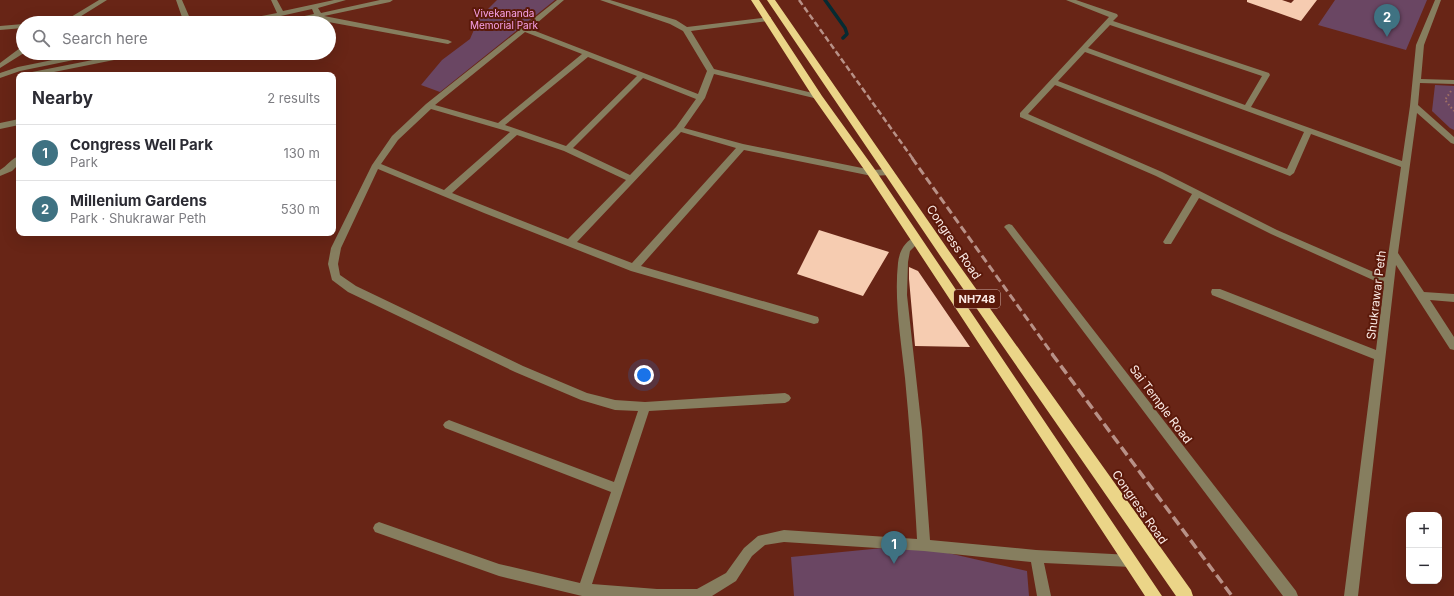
<!DOCTYPE html>
<meta charset="utf-8">
<style>
:root{--surface:#fff;--page:#f7f7f7;--text:#2b2b33;--muted:#7c7c81;--line:#e1e1e2;--accent:#3f7282}
body{margin:0;font-family:Inter,sans-serif;background:var(--page);color:var(--text)}
.controls{position:absolute;right:12px;bottom:12px;display:grid;overflow:hidden;border-radius:8px;box-shadow:0 4px 16px #0002}
.controls button{width:36px;height:36px;display:grid;place-items:center;padding:0;border:0;border-bottom:1px solid var(--line);background:var(--surface);color:var(--text);font:20px sans-serif}
.you{position:absolute;left:644px;top:375px;width:14px;height:14px;margin:-10px;border:3px solid #fff;border-radius:50%;background:#1a73e8;box-shadow:0 0 0 6px #1a73e833}
.badge{display:grid;place-items:center;width:26px;height:26px;border-radius:50%;background:var(--accent);color:#fff;font-size:13px;font-weight:700}
.pin{position:absolute;translate:-50% -33px;filter:drop-shadow(0 1px 2px #0008)}
.pin::after{content:'';position:absolute;top:21px;width:14px;height:12px;background:inherit;clip-path:polygon(0 0,100% 0,50% 100%)}
.list{margin:0;padding:0;list-style:none}
h2{display:flex;justify-content:space-between;align-items:center;height:52px;margin:0;padding:0 16px;font-size:17px}
h2 small{font-size:13px;font-weight:400;color:var(--muted)}
.list li{display:grid;grid-template-columns:26px 1fr auto;gap:12px;align-items:center;box-sizing:border-box;height:56px;padding:0 16px;border-top:1px solid var(--line)}
.list b{display:block;font-size:15px;white-space:nowrap}
.list p{margin:0;font-size:13px;white-space:nowrap;color:var(--muted)}
.list em{font-size:13px;font-style:normal;color:var(--muted)}
.icon{flex:none;width:22px;height:22px;fill:none;stroke:currentColor;stroke-width:2;stroke-linecap:round;stroke-linejoin:round}
.map{position:relative;flex:none;width:1454px;height:596px;overflow:hidden}
.search{position:absolute;background:var(--surface);box-shadow:0 4px 16px #0002;left:16px;top:16px;width:320px;height:44px;display:flex;align-items:center;gap:10px;box-sizing:border-box;padding:0 14px;border-radius:22px;color:var(--muted);font-size:15px}
.panel{position:absolute;background:var(--surface);box-shadow:0 4px 16px #0002;left:16px;top:72px;width:320px;height:164px;border-radius:8px}
.map>svg:first-child{display:block}
</style>
<div class="map">
<svg width="1454" height="596" viewBox="0 0 1454 596">
<rect width="100%" height="100%" fill="#682516"/>
<path fill="#6a4663" d="M497,0H555L440,92L421,85L442,60L470,39L479,18Z
M1335,0H1427L1406,50L1318,25Z
M1435,85L1454,86V130L1450,128L1432,111Z
M913,545L1027,571L1029,596H794L791,557Z"/>
<g fill="none" stroke-linecap="round" stroke-linejoin="round">
<path stroke="#062b32" stroke-width="3.5" d="M825,0L845,28L847,34L843,38"/>
</g>
<path fill="#f6ccb1" d="M1247,0H1282L1291,3L1294,0H1317L1301,21L1247,2Z
M819,230L889,252L863,296L797,274Z
M909,267L918,271L970,347L915,346L909,279Z"/>
<g fill="none" stroke-linecap="round" stroke-linejoin="round">
<path stroke="#a06f64" stroke-width="2" stroke-dasharray="1.5 2.5" stroke-linecap="butt" d="M1451,91L1445,100L1454,111"/>
<path fill="#867e5f" fill-rule="evenodd" d="M99,0H107L70,23H61Z
M176,0H182L192,23H184Z
M271,0H277L283,11L334,0H346L318,8L321,13L380,0H393L390,2L324,16L448,40L452,42L448,44L323,21L317,18L294,23H280L281,21L314,14L312,9L249,23H235L236,21L277,13Z
M557,0H564L530,29L698,94L707,71L683,31L670,24L600,0H610L676,20L687,27L771,17V21H768L691,31L714,69L821,95V99H818L714,74L705,98L684,128L743,144L872,170L890,169L894,172L890,175L872,176L744,150L641,266L818,317L819,320L818,323L814,324L631,271L484,213L378,169L341,248L338,264L340,275L356,286L523,366L587,393L615,400L645,402L785,393L789,395L791,398L789,401L785,403L649,411L592,584L657,589H697L726,573L744,548L758,536L784,530L917,539C914,485 910,431 905,378C901,340 894,300 898,263C899,252 905,240 916,237L921,240L910,251L908,262L907,295L922,431L930,540L1036,550L1131,555L1135,557L1137,561L1135,565L1131,567L1044,563L1051,596H1037L1031,562L924,551L784,542L765,545L752,556L736,581L712,596H582L499,576L375,532L373,528L375,524L379,522L499,564L580,583L611,492L445,428L443,425L445,422L449,420L614,482L638,411L615,410L581,400L515,372L348,292L332,280L328,264L331,248L372,165L392,136L426,104ZM525,32L582,54L498,123L435,105ZM588,57L637,76L566,146L505,125ZM643,78L696,99L676,127L630,175L573,148ZM431,109L510,132L444,190L381,164L398,140ZM681,132L736,148L632,263L577,242ZM517,135L564,151L626,180L568,239L452,193Z
M1066,0H1076L1117,14L1118,16L1113,21L1269,73L1270,75L1251,107L1402,161L1410,106L1416,45L1435,0H1441L1424,45L1421,79L1454,80V84L1420,83L1418,105L1454,137V144L1451,143L1417,113L1398,253L1424,292L1454,294V302L1430,300L1454,337V350L1450,349L1396,265L1358,596H1344L1374,359L1212,295L1211,292L1212,289H1220L1376,350L1384,285L1271,234L1199,198L1171,244H1165L1163,242L1192,194L1156,176L1020,117V113L1109,17ZM1110,25L1262,76L1245,105L1088,48ZM1085,52L1304,132L1287,169L1058,81ZM1055,85L1290,176L1294,173L1311,134L1401,167L1385,277L1277,230L1162,172L1028,114Z
M23,24V28L0,30V26Z
M20,48H23L24,53L0,68V63Z
M87,53H102L98,55L20,71L0,78V73L18,67Z
M128,53H143L139,55L39,75H23L27,73Z
M19,119V125L0,129V123Z
M19,156V164L12,171L0,176V170C7,166 12,158 19,156Z
M1009,224L1012,225L1296,591L1298,596H1283L1006,229L1004,227L1006,225Z"/>
<path fill="#ebd588" fill-rule="evenodd" d="M751,0H759L822,96L876,171L1162,596H1145L868,175L813,97Z
M767,0H775L949,251L1191,590L1193,596H1176L941,257Z"/>
<path stroke="#b89187" stroke-width="2.5" stroke-dasharray="6 3" stroke-linecap="butt" d="M799,0L913,159"/>
<path stroke="#b89187" stroke-width="3" stroke-dasharray="8 4" stroke-linecap="butt" d="M912,158L1053,355"/>
<path stroke="#b89187" stroke-width="3.5" stroke-dasharray="10 4.5" stroke-linecap="butt" d="M1052,354L1232,596"/>
</g>
<g text-anchor="middle" dominant-baseline="central" stroke-width="4" stroke-linejoin="round" paint-order="stroke">
<g font-size="10" fill="#f9a2e8" stroke="#5b190a">
<text x="504" y="13">Vivekananda<tspan x="504" dy="12">Memorial Park</tspan></text>
</g>
<rect fill="#5b190a" stroke="#cbaba3" stroke-width="1" x="954" y="290" width="46" height="18" rx="3"/>
<g font-size="11" font-weight="bold" fill="#fbeae5">
<text x="977" y="299">NH748</text>
</g>
<g font-size="12" fill="#fbeae5" stroke="#5b190a">
<text transform="translate(954 242) rotate(56)">Congress Road</text>
<text transform="translate(1376 295) rotate(-83)">Shukrawar Peth</text>
<text transform="translate(1161 404) rotate(53)">Sai Temple Road</text>
<text transform="translate(1140 507) rotate(55)">Congress Road</text>
</g>
</g>
</svg>
<div class="controls">
<button>+</button>
<button>−</button>
</div>
<div class="you"></div>
<div class="pin badge" style="left:894px;top:564px">1</div>
<div class="pin badge" style="left:1387px;top:37px">2</div>
<div class="search"><svg class="icon" aria-label="search" viewBox="0 0 24 24"><circle cx="10" cy="10" r="6"/><path d="M15 15l6 6"/></svg>Search here</div>
<section class="panel">
<h2>Nearby<small>2 results</small></h2>
<ul class="list">
<li><span class="badge">1</span><div><b>Congress Well Park</b><p>Park</p></div><em>130 m</em></li>
<li><span class="badge">2</span><div><b>Millenium Gardens</b><p>Park · Shukrawar Peth</p></div><em>530 m</em></li>
</ul>
</section>
</div>
